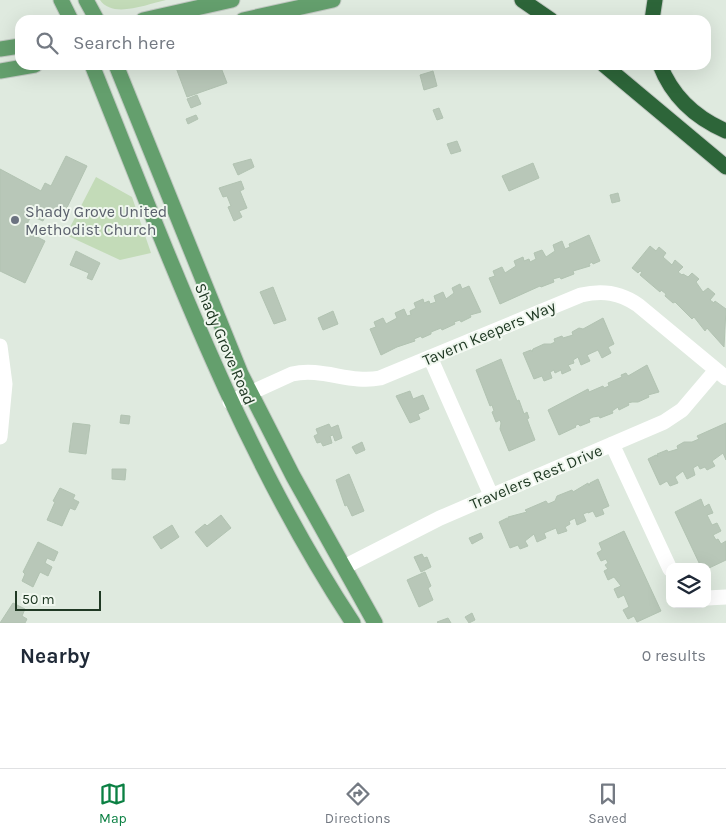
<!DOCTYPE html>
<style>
:root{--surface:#fff;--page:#f6f6f7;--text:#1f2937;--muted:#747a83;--line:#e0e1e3;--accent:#0b8043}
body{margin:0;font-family:Karla,sans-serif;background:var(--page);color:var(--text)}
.controls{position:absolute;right:15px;bottom:15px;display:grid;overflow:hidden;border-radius:10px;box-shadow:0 5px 20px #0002}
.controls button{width:45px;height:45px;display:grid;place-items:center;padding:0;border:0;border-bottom:1px solid var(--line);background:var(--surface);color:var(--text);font:25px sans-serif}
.scale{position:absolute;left:15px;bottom:12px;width:86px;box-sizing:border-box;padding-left:5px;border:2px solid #203924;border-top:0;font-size:14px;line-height:18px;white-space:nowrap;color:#203924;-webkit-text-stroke:4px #f0f7ef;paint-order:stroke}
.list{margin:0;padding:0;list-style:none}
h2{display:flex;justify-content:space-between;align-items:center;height:65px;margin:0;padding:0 20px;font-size:21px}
h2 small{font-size:16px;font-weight:400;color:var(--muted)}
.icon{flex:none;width:28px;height:28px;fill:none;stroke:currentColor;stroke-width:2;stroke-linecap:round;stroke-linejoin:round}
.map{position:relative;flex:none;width:726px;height:623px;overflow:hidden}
.search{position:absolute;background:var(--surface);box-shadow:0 5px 20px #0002;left:15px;right:15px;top:15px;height:55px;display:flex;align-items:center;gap:12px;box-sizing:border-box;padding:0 18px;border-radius:15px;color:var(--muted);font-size:19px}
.sheet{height:145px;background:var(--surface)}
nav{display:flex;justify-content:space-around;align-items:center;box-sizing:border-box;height:70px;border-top:1px solid var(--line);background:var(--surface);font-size:14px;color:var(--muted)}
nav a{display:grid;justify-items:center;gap:2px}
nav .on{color:var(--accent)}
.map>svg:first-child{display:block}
</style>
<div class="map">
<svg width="726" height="623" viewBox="0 0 726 623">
<rect width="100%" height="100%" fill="#dfeadf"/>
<path fill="#c3dbb8" d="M100,0H166C147,4 113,19 100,0Z
M96,177L132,197L151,253L120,260L66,235Z"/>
<path fill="#b8c7b8" stroke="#b2c3b2" d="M175,65H187L188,69L196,65H220L227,83L187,97Z
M433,71L437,86L424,90L420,75Z
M197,95L201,104L191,108L187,99Z
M439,108L443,118L437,120L433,110Z
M196,115L198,119L188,124L186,119Z
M457,141L461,151L451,154L447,144Z
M66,156L87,166L62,218L47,211L43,221L31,216L24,230L45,241L25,283L0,271V169L41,191L45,183L51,186Z
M251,159L254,167L238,175L233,164Z
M533,163L539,178L509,191L502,176Z
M241,181L244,189L240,191L247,208L239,211L242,217L234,221L228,207L231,206L227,196L223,197L219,188Z
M618,193L620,201L612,203L610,195Z
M589,235L600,261L593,264L592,262L589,264L590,266L573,271L574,274L561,279L560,277L553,279L554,282L541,287L540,286L500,304L489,278L495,276L493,271L502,267L505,273L516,266L514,261L523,257L524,261L529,259L530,262L536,259L534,253L542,250L546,257L555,251L553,245L562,241L565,249L570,247L569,244Z
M650,246L656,251L659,247L666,253L663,257L672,265L675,260L683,267L678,272L682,275L683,274L688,277L692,273L699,279L696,282L703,292L708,288L715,294L710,300L714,303L715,301L726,309L724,347L707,328L705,331L694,317L692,319L675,302L673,303L665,296L666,294L661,290L660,292L640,275L642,272L640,271L638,273L632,268Z
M76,251L100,263L92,280L87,278L89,273L70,265Z
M460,284L462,289L469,286L481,312L470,315L471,317L461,322L460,320L454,322L455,324L442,330L441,328L431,332V334L422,338L421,336L414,339L415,341L397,347L381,355L370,329L376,327L374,322L383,318L386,324L397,318L395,313L404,309L407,316L411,315L410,311L416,308L414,303L423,299L424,303L429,301L430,304L436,302L434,296L443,292L446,299L454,293L452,288Z
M273,287L286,320L274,324L260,292Z
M333,311L338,324L323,330L318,318Z
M603,318L614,344L608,347L611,353L602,358L598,350L587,355L590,361L581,365L578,357L573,360L574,363L568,365L571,370L562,374L561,370L555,373L554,370L550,372L552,378L544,381L542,376L534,379L523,353L531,350L532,352L533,349L544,344H551L555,342L554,339L562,336L563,338L573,335L572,332L579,328L583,329Z
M501,359L517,401L519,400L524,414L527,412L529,418L527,419L535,440L509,451L500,429L501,423L500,420L496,422L492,412L494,411L492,405L490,406L476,370Z
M647,365L659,392L648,395L649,397L638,402H632L628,403L629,405L619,410L618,407L612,411L613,413L600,418L599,416L593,417L589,419L590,422L580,426L578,424L575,426L576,427L559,435L548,410L588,389L589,392L603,386L604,388L609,386L608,383L622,377L621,375L626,373L628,376Z
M410,391L413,399L423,395L429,409L418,414L420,419L410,423L396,396Z
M121,415L130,416L129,424L120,423Z
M73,423L90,425L86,454L69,452Z
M726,423V460L723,453L712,461L715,466L707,470L705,467L700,469L698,465L693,468L695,475L687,479L683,471L675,477L678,483L670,486L667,481L660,485L648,459L656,455L658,457L657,454L667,450L668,452L678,449L677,446L684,442H692L699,439L697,436Z
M329,424L331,428L338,425L342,438L335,441L333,435L330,436L332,443L323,446L321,442L317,443L314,436L318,434L316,429Z
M362,442L365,450L356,454L352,447Z
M112,469H126L125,480L112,479Z
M349,474L364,511L352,516L347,505L345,506L336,480Z
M598,479L609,506L602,509L604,514L596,517L593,511L588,513V512L583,514L586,521L577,525L575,518L569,521L570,524L565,527L567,531L558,534L556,528L544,533L546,538L537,542L534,534L525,541L528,546L520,549L518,545L510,548L499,522L507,518L508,520V517L527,512L525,510L546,501L548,504L555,501L557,496L572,490L573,492L588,483L589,486L590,483Z
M60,488L75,495L73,499L79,502L75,510L70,508L62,526L47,520L55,502L53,501Z
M701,499L704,507L709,504L713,513L707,515L712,525L717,523L721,531L713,535L716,540L718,539L721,544L726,541V560L707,569V567H701L675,512Z
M221,515L231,528L207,547L195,532L205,524L207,526Z
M172,525L179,537L161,549L153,537Z
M624,531L661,611L637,622L634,616L628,619L623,610L629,607L624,595L618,598L614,589L621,586L614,577L608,580L604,571L608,569L605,565L608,563L606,559L601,561L597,553L602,550L599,543Z
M481,533L483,538L472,544L469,538Z
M38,542L58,552L54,561L47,558L45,563L52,567L48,576L40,572L33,587L22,581L25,574L23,572Z
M422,554L424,558L427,557L431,567L421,572L414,557Z
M425,572L431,586L428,588L433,600L419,607L407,580Z
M13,603L25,609L22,616L27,619L25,623H0Z
M472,613L475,620L469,623L465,617Z
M448,618L451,623H438L437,622Z"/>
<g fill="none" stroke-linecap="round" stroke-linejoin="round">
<g stroke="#c1c8c2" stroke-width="17">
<path id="major" d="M61,0L71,20
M86,0L97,20
M143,20L232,0
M243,20L333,0
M0,49L20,46
M92,65C169,256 239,450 353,623
M116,65L241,374L293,476L375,623
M0,71L35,65"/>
</g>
<g stroke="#c1c8c2" stroke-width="17">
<path id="highway" d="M522,0L551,20
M652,20L655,0
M604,65L726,167
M660,65C672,96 696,118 726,131"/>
</g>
<path stroke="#fff" stroke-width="15" d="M0,346L5,384L0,437
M430,357L491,495
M230,402L292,374C322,367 350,384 380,378L581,295C602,290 620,292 638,305L726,378
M612,444L670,569
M344,567L440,518L664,422L682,410L716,370
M707,598L726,597"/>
<use href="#major" stroke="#649f6d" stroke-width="15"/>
<use href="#highway" stroke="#2d6539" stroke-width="15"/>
</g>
<circle fill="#6b7280" stroke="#f0f7ef" stroke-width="2" cx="15" cy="220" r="5"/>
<g text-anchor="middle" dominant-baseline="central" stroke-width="4" stroke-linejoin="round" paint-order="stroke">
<g font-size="16" fill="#5b616d" stroke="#f0f7ef" text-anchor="start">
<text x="25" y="211">Shady Grove United<tspan x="25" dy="18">Methodist Church</tspan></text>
</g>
<g font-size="16" fill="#203924" stroke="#f0f7ef">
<text transform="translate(489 333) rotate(-23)">Tavern Keepers Way</text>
<text transform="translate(225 344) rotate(67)">Shady Grove Road</text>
<text transform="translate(536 477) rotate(-23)">Travelers Rest Drive</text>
</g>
</g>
</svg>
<div class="controls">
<button><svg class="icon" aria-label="layers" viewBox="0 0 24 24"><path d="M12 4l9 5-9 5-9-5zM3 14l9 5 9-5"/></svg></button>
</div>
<div class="scale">50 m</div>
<div class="search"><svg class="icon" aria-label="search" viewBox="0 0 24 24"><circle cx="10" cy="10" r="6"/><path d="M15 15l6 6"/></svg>Search here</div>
</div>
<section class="sheet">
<h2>Nearby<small>0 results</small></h2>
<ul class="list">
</ul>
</section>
<nav>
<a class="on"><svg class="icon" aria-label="map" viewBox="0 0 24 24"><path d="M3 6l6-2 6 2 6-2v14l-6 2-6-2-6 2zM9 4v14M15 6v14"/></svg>Map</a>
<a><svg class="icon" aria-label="directions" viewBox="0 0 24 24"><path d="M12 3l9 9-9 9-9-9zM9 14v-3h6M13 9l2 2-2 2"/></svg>Directions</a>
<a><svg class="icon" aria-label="saved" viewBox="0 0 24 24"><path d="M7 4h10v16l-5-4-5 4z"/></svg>Saved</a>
</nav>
